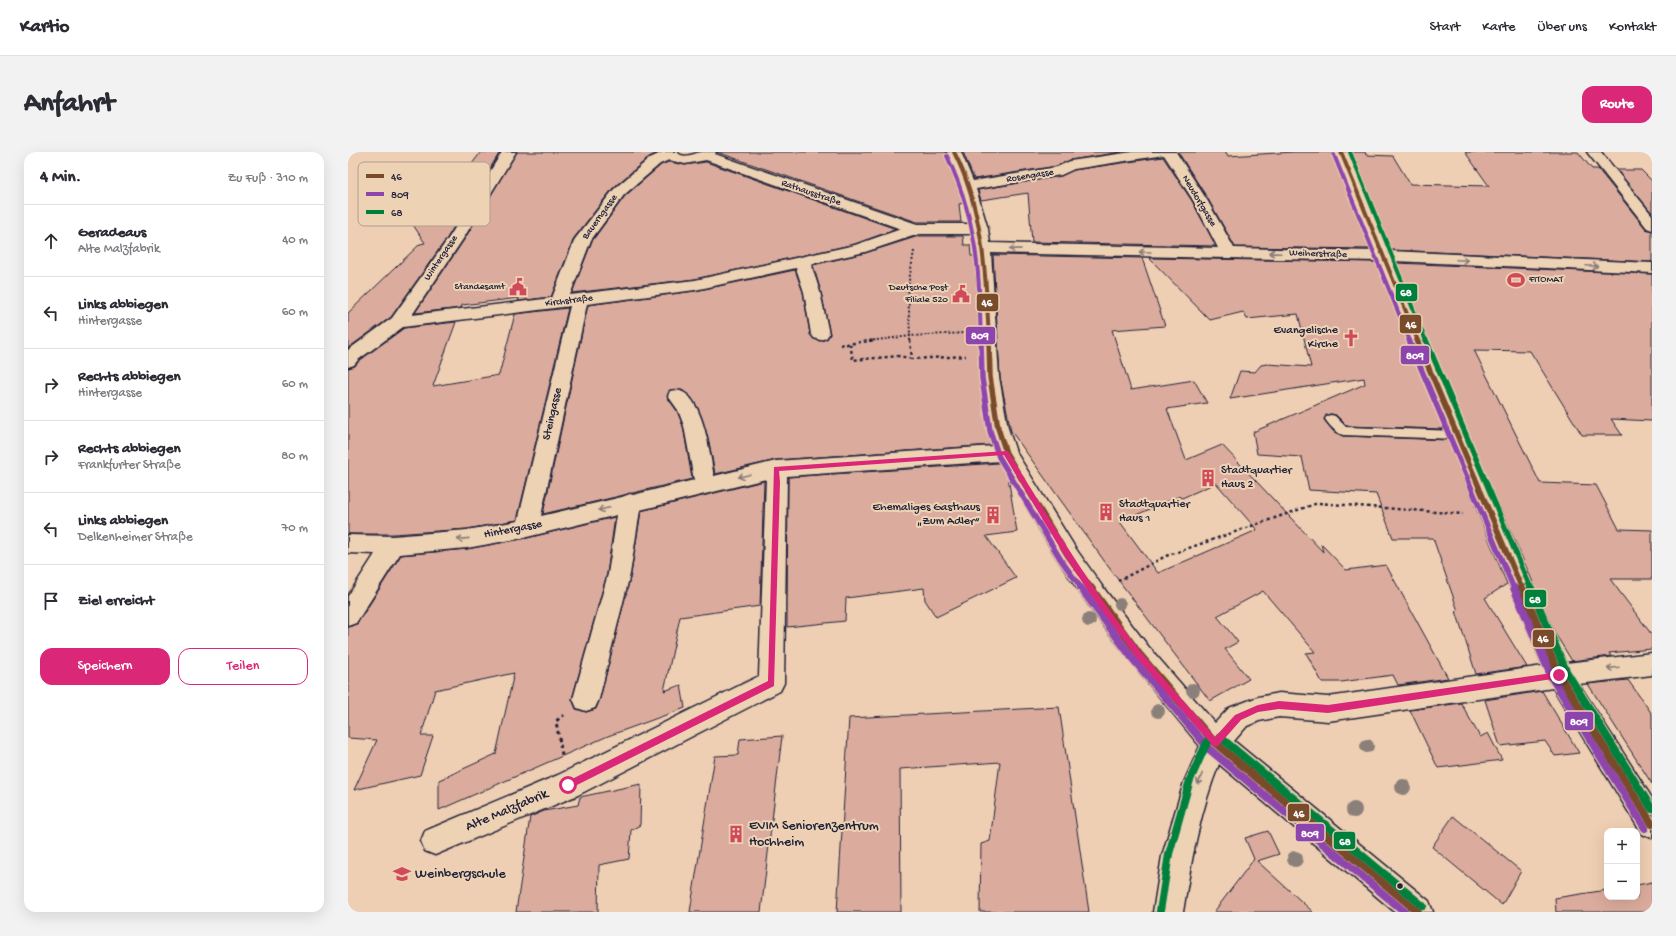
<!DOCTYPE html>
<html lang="de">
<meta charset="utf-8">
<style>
:root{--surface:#fff;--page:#f2f2f3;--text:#2b2b33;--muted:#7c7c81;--line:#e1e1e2;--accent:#db2777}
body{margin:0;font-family:"Gochi Hand",sans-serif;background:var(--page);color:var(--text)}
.controls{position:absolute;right:12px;bottom:12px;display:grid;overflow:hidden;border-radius:8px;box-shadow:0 4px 16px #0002}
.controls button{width:36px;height:36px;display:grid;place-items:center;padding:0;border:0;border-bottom:1px solid var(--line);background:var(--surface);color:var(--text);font:20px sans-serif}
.stop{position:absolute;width:12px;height:12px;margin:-9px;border:3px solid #db2777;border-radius:50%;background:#fff}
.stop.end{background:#db2777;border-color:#fff;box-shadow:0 1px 4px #0008}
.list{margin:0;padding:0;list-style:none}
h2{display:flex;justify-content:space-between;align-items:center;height:52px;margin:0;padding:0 16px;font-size:17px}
h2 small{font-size:13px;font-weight:400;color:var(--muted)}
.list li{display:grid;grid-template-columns:26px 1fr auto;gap:12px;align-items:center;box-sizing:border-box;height:72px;padding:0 16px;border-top:1px solid var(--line)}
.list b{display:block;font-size:15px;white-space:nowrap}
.list p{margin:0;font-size:13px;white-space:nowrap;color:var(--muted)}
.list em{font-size:13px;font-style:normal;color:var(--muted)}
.actions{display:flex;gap:8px;padding:12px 16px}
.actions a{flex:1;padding:9px 0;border:1px solid var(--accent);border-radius:12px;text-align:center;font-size:14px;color:var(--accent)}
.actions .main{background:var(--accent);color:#fff}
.icon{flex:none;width:22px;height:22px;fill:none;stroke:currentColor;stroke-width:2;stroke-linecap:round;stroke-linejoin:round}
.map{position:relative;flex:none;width:1304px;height:760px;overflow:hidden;border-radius:12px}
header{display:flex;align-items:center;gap:24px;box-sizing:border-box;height:56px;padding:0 20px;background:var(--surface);border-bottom:1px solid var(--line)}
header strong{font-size:19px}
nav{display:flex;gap:22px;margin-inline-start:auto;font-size:14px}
.intro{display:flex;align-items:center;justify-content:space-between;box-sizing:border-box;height:96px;padding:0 24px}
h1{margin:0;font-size:28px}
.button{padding:10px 18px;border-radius:12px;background:var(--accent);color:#fff;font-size:14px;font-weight:700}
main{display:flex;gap:24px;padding:0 24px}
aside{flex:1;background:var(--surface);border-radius:12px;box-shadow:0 4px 16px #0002}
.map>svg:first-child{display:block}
</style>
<header>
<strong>Kartio</strong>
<nav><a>Start</a><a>Karte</a><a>Über uns</a><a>Kontakt</a></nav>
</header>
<div class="intro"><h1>Anfahrt</h1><a class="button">Route</a></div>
<main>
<aside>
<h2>4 Min.<small>Zu Fuß · 310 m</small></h2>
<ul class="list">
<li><svg class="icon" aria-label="ahead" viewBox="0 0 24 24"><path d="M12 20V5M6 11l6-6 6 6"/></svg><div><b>Geradeaus</b><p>Alte Malzfabrik</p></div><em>40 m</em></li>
<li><svg class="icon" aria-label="left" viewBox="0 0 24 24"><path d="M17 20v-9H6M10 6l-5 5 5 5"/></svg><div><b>Links abbiegen</b><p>Hintergasse</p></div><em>60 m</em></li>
<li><svg class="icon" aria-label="right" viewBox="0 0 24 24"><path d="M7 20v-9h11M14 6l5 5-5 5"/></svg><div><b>Rechts abbiegen</b><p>Hintergasse</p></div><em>60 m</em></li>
<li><svg class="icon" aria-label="right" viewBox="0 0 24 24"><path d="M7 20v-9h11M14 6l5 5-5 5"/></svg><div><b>Rechts abbiegen</b><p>Frankfurter Straße</p></div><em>80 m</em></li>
<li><svg class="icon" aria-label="left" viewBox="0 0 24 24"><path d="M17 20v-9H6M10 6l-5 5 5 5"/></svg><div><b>Links abbiegen</b><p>Delkenheimer Straße</p></div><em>70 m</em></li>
<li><svg class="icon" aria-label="arrive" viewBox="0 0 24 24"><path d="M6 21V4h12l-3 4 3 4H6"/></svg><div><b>Ziel erreicht</b></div></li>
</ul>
<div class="actions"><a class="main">Speichern</a><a>Teilen</a></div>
</aside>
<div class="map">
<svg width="1304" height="760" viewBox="0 0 1304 760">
<rect width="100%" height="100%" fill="#efcfb3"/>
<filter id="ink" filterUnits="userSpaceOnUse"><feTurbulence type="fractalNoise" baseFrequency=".025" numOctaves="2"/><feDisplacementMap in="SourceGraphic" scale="8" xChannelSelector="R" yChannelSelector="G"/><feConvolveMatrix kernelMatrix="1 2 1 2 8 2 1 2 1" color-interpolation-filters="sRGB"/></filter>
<g filter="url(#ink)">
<path fill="#dbac9d" stroke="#22223b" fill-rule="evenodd" d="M133,0H152L99,86L43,165L0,196V161L72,92L77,91L54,56L64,43L76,37L85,36L97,43L114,18L120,17Z
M169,0H311L301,5L265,36L226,86L203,145L170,149L171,146L114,153L113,156L67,161L116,88Z
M369,0H598L608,23L616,51L611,52L613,70H569Z
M615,0H774L722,8L709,14L626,27Z
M830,0H878L880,4L946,0H985L1024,97L887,95L860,47Z
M1002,0H1017L1018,3L1045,4L1062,32L1141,34L1117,0H1230L1244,17H1250L1298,77L1304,79V110L1043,98Z
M815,5L844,49L868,94L684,90L680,41L633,48L630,38L713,24L726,18Z
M321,10L337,13L358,10L548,77L507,92L347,127L224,141L244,89L277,44L313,13Z
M1269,18H1293L1304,29V61Z
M571,84H615L616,93H622L623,104H627L634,242L638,268L644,293L428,308L367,322L360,285L350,256L343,245L334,238H322L319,245L329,259L335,274L344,327L195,362L240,153L347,139L447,118L455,140L462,182L466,187L472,189L479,187L482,182L473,140L465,113L517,101Z
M645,103L794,106L817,174L764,178L783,238L846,228L859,251L819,257L838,308L874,293L975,400L973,392L998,418L1038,413L1100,526L1050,533L1045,523L993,530H974L958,501L967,500L915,439L869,464L890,490L877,497L901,527L862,549L762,417L663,279L652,225ZM868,331L909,378L810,421L772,370L832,344L834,346Z
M801,106L1029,110L1095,277L999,274L988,263L983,262L978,263L976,268L986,280L995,284L1100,288L1159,432L1137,446L1179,515L1128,522L1108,459H1110L1085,386H1045L1028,342L961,338L954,305L909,302L905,280L1017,232L1016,226L882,247L892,219L907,220L913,213L919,212L963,215L950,162L899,167L895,160L862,168Z
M1048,111L1304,122V269L1263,267L1274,283H1234L1182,199L1126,198L1192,331L1248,333L1271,377L1304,378V427H1262L1304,483V497L1261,501L1263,504L1224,509L1208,483L1085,201Z
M220,156L169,368L119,377L45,382H0V216L7,214L11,209L56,176L108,170L85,234L151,223L167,162Z
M651,311L660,325L669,380L638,384L668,426L588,465L577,448L576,436L498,446L497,469L439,475L440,325Z
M416,329L412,454L332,465L316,539L333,533L337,556L260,584L91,658V628L148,602L166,521L87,538L73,584H85L72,623L6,638L29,588L0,586V477L1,475L9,472L53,403L119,397L179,386L267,365L259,422L224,547L228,557L238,560L248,557L252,547L283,422L293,359Z
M1280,528L1304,562V632L1240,532Z
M1194,539L1231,601L1207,604L1197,589L1152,594L1137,548Z
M1113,551L1132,585L1140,581L1154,608L1090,616L1062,558Z
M711,555L741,760H632L633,692L642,689L652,610L552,617L553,760H489L501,566Z
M434,584L413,760H342L367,604L390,603L392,587Z
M293,632L292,673L283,678L281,707L251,713L250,760H168L182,665L196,659L230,653L232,645Z
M1105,664L1173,719L1154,753L1084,695Z
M920,679L931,702L909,709L965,760H866L906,707L897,686Z
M1304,730V760H1208L1207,746L1259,738V745H1289V733Z"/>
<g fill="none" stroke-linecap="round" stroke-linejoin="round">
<g stroke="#22223b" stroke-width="3">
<path id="lane" d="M983,263L987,264L998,275L1109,279L1113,280L1115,283L1113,286L1109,287L995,283C988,281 981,273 977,267L979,264Z"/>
</g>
<g stroke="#22223b" stroke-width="3">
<path id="street" d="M154,0H168L115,87L64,163L204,146L227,87L266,37L302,6L315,0H329C336,8 345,1 354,0C358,0 363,0 368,0L367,2L569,72H623L609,22L599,0H613L625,29L709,15L722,9L784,0H828L859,48L886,96L1026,99L986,0H1000L1042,99L1304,111V121L1046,109L1084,202L1218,511L1304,501V523L1231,532L1304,646V686L1294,682L1205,536L980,569L931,565L911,569L899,574L886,589L1081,749L1085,760H1047L871,612C852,659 843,710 835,760H805L814,704L836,630L852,594C803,535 754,476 712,411C691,378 672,343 652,309L439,324L436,531L432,539L230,643L87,703L77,699L73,689L77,679L210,623L411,524L418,327L292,358L282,422L251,547L247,556L238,559L229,556L225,547L260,422L269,363L179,385L119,396L52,402L8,471L0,474V444L27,402L0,401V383L45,384L119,378L170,369L222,154L55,175L10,208L6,213L0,215V198L44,166L100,87ZM816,3L845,48L870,96L642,91L640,77L628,37L713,23L726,17ZM321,8L337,12L358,8L553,77L507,93L347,128L222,143L243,88L276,43L312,12ZM571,82H625C638,152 624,225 646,294L428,309L366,324C362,303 354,230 322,239L320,244L330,258L336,274L346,328L285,343L282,342L274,345L193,364L239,152L347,138L448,116L456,140L463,182L466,186L472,188L478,186L481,182L472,140L463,112L517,100ZM643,101L1030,109L1066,202L1195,514L980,545L931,541L910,545L881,556L867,571L800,494L754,434L728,397L668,300L660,276L651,225Z
M1239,0H1253L1304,63V78L1299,76Z"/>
</g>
<path stroke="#22223b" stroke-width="2" stroke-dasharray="2 2" stroke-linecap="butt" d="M566,99L560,135L562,184L616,181
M521,189L562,184V189"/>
<path stroke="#22223b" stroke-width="2.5" stroke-dasharray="3 3" stroke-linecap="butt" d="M562,188L564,207L618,204
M502,192L505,208L552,204L564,207
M492,193L528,188
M770,429L818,404L970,351L1115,362"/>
<path stroke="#22223b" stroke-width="3" stroke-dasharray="3.5 3.5" stroke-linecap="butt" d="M214,603L208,569L216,563"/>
<use href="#lane" fill="#edd2b4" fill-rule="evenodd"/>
<use href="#street" fill="#edd2b4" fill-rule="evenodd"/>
<g stroke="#edd2b4" stroke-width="6">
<path id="bus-1-far2" d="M606,0C636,59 638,125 641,189
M993,0L1070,189"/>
</g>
<g stroke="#edd2b4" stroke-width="8">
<path id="bus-1-far1" d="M641,188L642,225L650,276L658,301L720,404L744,437
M1069,188L1174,437"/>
</g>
<g stroke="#edd2b4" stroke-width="10">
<path id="bus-1" d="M743,436L791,502L867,591L1070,760
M1174,436L1211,523L1304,672"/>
</g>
<g stroke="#edd2b4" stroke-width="6">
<path id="bus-2-far2" d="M986,3L1062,189
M599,4C616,40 627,82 630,122C632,144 632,167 633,189"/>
</g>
<g stroke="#edd2b4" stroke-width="8">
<path id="bus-2-far1" d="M633,188L634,226L642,279L651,305L713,408L734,437
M1061,188L1166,437"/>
</g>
<g stroke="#edd2b4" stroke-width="10">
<path id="bus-2" d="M733,436L785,507L861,597L1057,760
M1166,436L1204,526L1297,676"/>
</g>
<g stroke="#edd2b4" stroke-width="6">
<path id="bus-3-far2" d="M1002,0L1078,189"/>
</g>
<g stroke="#edd2b4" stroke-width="8">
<path id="bus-3-far1" d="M1078,188L1183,437"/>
</g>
<g stroke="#edd2b4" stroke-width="10">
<path id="bus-3" d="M1183,436L1218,519L1304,657
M872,585L1075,754
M812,759L821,702L842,628L860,588"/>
</g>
<use href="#bus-1-far2" stroke="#7a4b2a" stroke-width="4"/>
<use href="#bus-1-far1" stroke="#7a4b2a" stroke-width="5.5"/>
<use href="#bus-1" stroke="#7a4b2a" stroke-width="8"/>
<use href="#bus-2-far2" stroke="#8e44ad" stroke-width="4"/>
<use href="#bus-2-far1" stroke="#8e44ad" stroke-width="5.5"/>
<use href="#bus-2" stroke="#8e44ad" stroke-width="8"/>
<use href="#bus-3-far2" stroke="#00803d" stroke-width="4"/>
<use href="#bus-3-far1" stroke="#00803d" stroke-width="5.5"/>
<use href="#bus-3" stroke="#00803d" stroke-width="8"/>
</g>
<g fill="#8b8079">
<circle cx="772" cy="452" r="6"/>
<circle cx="741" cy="468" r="7"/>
<circle cx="845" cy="538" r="7"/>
<circle cx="810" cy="559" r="7"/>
<circle cx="1019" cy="594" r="7"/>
<circle cx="1055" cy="635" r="8"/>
<circle cx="1006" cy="658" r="8"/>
<circle cx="947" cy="707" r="8"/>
</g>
<defs><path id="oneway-shaft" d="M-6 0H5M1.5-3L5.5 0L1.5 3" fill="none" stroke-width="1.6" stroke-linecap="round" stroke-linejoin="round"/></defs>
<g stroke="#887a78">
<use href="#oneway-shaft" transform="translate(667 97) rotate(-179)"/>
<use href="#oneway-shaft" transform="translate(797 100) rotate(180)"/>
<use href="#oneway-shaft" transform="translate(927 101) rotate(-178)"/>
<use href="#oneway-shaft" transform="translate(1114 108) rotate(3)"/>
<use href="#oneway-shaft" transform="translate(1244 114) rotate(3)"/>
<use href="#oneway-shaft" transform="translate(396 324) rotate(166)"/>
<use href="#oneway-shaft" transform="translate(256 357) rotate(166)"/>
<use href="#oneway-shaft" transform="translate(115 387) rotate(174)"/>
<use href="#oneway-shaft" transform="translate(1265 516) rotate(173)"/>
<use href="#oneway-shaft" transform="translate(852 627) rotate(112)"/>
</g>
</g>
<path fill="#db2777" d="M658,299H660C702,368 743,437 793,500C817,529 843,557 867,585L887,563L910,553L931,549L980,553L1211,520L1215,523L1211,526L980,561L931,557L910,560L893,568L870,594L867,595L865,594L788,505L743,443L718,406L656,303L431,319L432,330L426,534L223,636H218V630L420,529L426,315Z"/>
<defs>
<g id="stadium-bare" transform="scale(1.38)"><path d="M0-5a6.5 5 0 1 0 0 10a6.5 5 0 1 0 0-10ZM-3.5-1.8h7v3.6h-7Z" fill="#d1495b" stroke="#edd2b4" stroke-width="2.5" paint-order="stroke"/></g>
<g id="civic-bare" transform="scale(1.38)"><path d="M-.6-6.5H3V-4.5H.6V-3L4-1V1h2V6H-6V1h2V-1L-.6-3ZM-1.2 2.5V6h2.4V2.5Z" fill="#d1495b" stroke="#edd2b4" stroke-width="2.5" paint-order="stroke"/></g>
<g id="church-bare" transform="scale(1.38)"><path d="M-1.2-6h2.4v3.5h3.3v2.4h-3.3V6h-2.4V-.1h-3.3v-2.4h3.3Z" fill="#d1495b" stroke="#edd2b4" stroke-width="2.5" paint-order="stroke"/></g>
<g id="building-bare" transform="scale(1.38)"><path d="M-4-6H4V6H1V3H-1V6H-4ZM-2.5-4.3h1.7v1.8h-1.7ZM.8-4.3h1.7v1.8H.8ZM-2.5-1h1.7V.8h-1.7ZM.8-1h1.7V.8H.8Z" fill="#d1495b" stroke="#edd2b4" stroke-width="2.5" paint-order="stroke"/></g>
<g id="school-bare" transform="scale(1.38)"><path d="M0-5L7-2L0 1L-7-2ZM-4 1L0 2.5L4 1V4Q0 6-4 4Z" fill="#d1495b" stroke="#edd2b4" stroke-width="2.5" paint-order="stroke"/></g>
</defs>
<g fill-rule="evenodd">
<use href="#stadium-bare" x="1168" y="128"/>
<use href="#civic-bare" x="170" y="135"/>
<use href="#civic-bare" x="613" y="142"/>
<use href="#church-bare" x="1003" y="186"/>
<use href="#building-bare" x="860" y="326"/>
<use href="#building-bare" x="758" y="360"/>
<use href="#building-bare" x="645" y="363"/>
<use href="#building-bare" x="388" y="682"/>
<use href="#school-bare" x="54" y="722"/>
</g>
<circle fill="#22223b" stroke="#edd2b4" stroke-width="1.5" cx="1052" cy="734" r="3.5"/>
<g text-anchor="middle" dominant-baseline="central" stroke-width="4" stroke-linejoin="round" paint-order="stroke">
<g font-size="10" fill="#22223b" stroke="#edd2b4">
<text transform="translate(682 24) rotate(-9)">Rosengasse</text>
<text transform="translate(463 41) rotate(19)">Rathausstraße</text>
<text transform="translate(851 49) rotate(59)">Neudorfgasse</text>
<text transform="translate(252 65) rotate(-54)">Bauerngasse</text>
<text transform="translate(970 102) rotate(2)">Weiherstraße</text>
<text transform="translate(93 106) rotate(-56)">Wintergasse</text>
<text transform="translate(221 149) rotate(-7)">Kirchstraße</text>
</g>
<g font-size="10" fill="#22223b" stroke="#edd2b4" text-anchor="end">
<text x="1181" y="128" text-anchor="start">FITOMAT</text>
<text x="157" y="135">Standesamt</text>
<text x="600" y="136">Deutsche Post<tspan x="600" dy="12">Filiale 520</tspan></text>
</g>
<g font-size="12" fill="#22223b" stroke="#edd2b4" text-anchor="end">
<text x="990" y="179">Evangelische<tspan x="990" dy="14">Kirche</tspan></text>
<text x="873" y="319" text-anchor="start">Stadtquartier<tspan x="873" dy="14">Haus 2</tspan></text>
<text x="771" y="353" text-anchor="start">Stadtquartier<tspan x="771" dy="14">Haus 1</tspan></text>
<text x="632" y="356">Ehemaliges Gasthaus<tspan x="632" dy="14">„Zum Adler“</tspan></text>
</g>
<g font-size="12" fill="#22223b" stroke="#edd2b4">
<text transform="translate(205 262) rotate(-77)">Steingasse</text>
<text transform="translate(165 378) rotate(-11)">Hintergasse</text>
</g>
<g font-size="14" fill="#22223b" stroke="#edd2b4">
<text transform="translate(159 659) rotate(-23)">Alte Malzfabrik</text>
</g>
<g font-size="14" fill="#22223b" stroke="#edd2b4" text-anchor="start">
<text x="401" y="674">EVIM Seniorenzentrum<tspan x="401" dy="16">Hochheim</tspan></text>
<text x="67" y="722">Weinbergschule</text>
</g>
</g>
<rect x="10" y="10" width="132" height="64" rx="6" fill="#edd2b4" stroke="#b09d90" stroke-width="1"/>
<rect x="18" y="22" width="18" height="4" fill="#7a4b2a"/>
<rect x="18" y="40" width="18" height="4" fill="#8e44ad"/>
<rect x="18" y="58" width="18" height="4" fill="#00803d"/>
<g font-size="11" fill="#22223b">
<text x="43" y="28">46</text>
<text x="43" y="46">809</text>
<text x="43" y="64">68</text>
</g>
<g stroke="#edd2b4" stroke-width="1.5">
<rect x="1047" y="131" width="23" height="19" rx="4" fill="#00803d"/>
<rect x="628" y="141" width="23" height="19" rx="4" fill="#7a4b2a"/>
<rect x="1051" y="162" width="23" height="20" rx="4" fill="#7a4b2a"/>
<rect x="617" y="174" width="31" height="19" rx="4" fill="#8e44ad"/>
<rect x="1052" y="193" width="30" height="20" rx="4" fill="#8e44ad"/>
<rect x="1176" y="437" width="23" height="19" rx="4" fill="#00803d"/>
<rect x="1184" y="477" width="23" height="19" rx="4" fill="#7a4b2a"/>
<rect x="1216" y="559" width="30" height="20" rx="4" fill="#8e44ad"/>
<rect x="939" y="651" width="23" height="19" rx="4" fill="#7a4b2a"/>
<rect x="947" y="671" width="30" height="19" rx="4" fill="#8e44ad"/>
<rect x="985" y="679" width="23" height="19" rx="4" fill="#00803d"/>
</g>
<g font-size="11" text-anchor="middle" font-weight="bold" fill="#fff">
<text x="1058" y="144">68</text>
<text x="639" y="154">46</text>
<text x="1063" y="176">46</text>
<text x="632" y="187">809</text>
<text x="1067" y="207">809</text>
<text x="1187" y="451">68</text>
<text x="1195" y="490">46</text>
<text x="1231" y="573">809</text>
<text x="951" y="665">46</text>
<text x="962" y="685">809</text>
<text x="997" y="693">68</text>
</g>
</svg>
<div class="controls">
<button>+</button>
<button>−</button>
</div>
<div class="stop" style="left:220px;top:633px"></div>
<div class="stop end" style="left:1211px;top:523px"></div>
</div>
</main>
